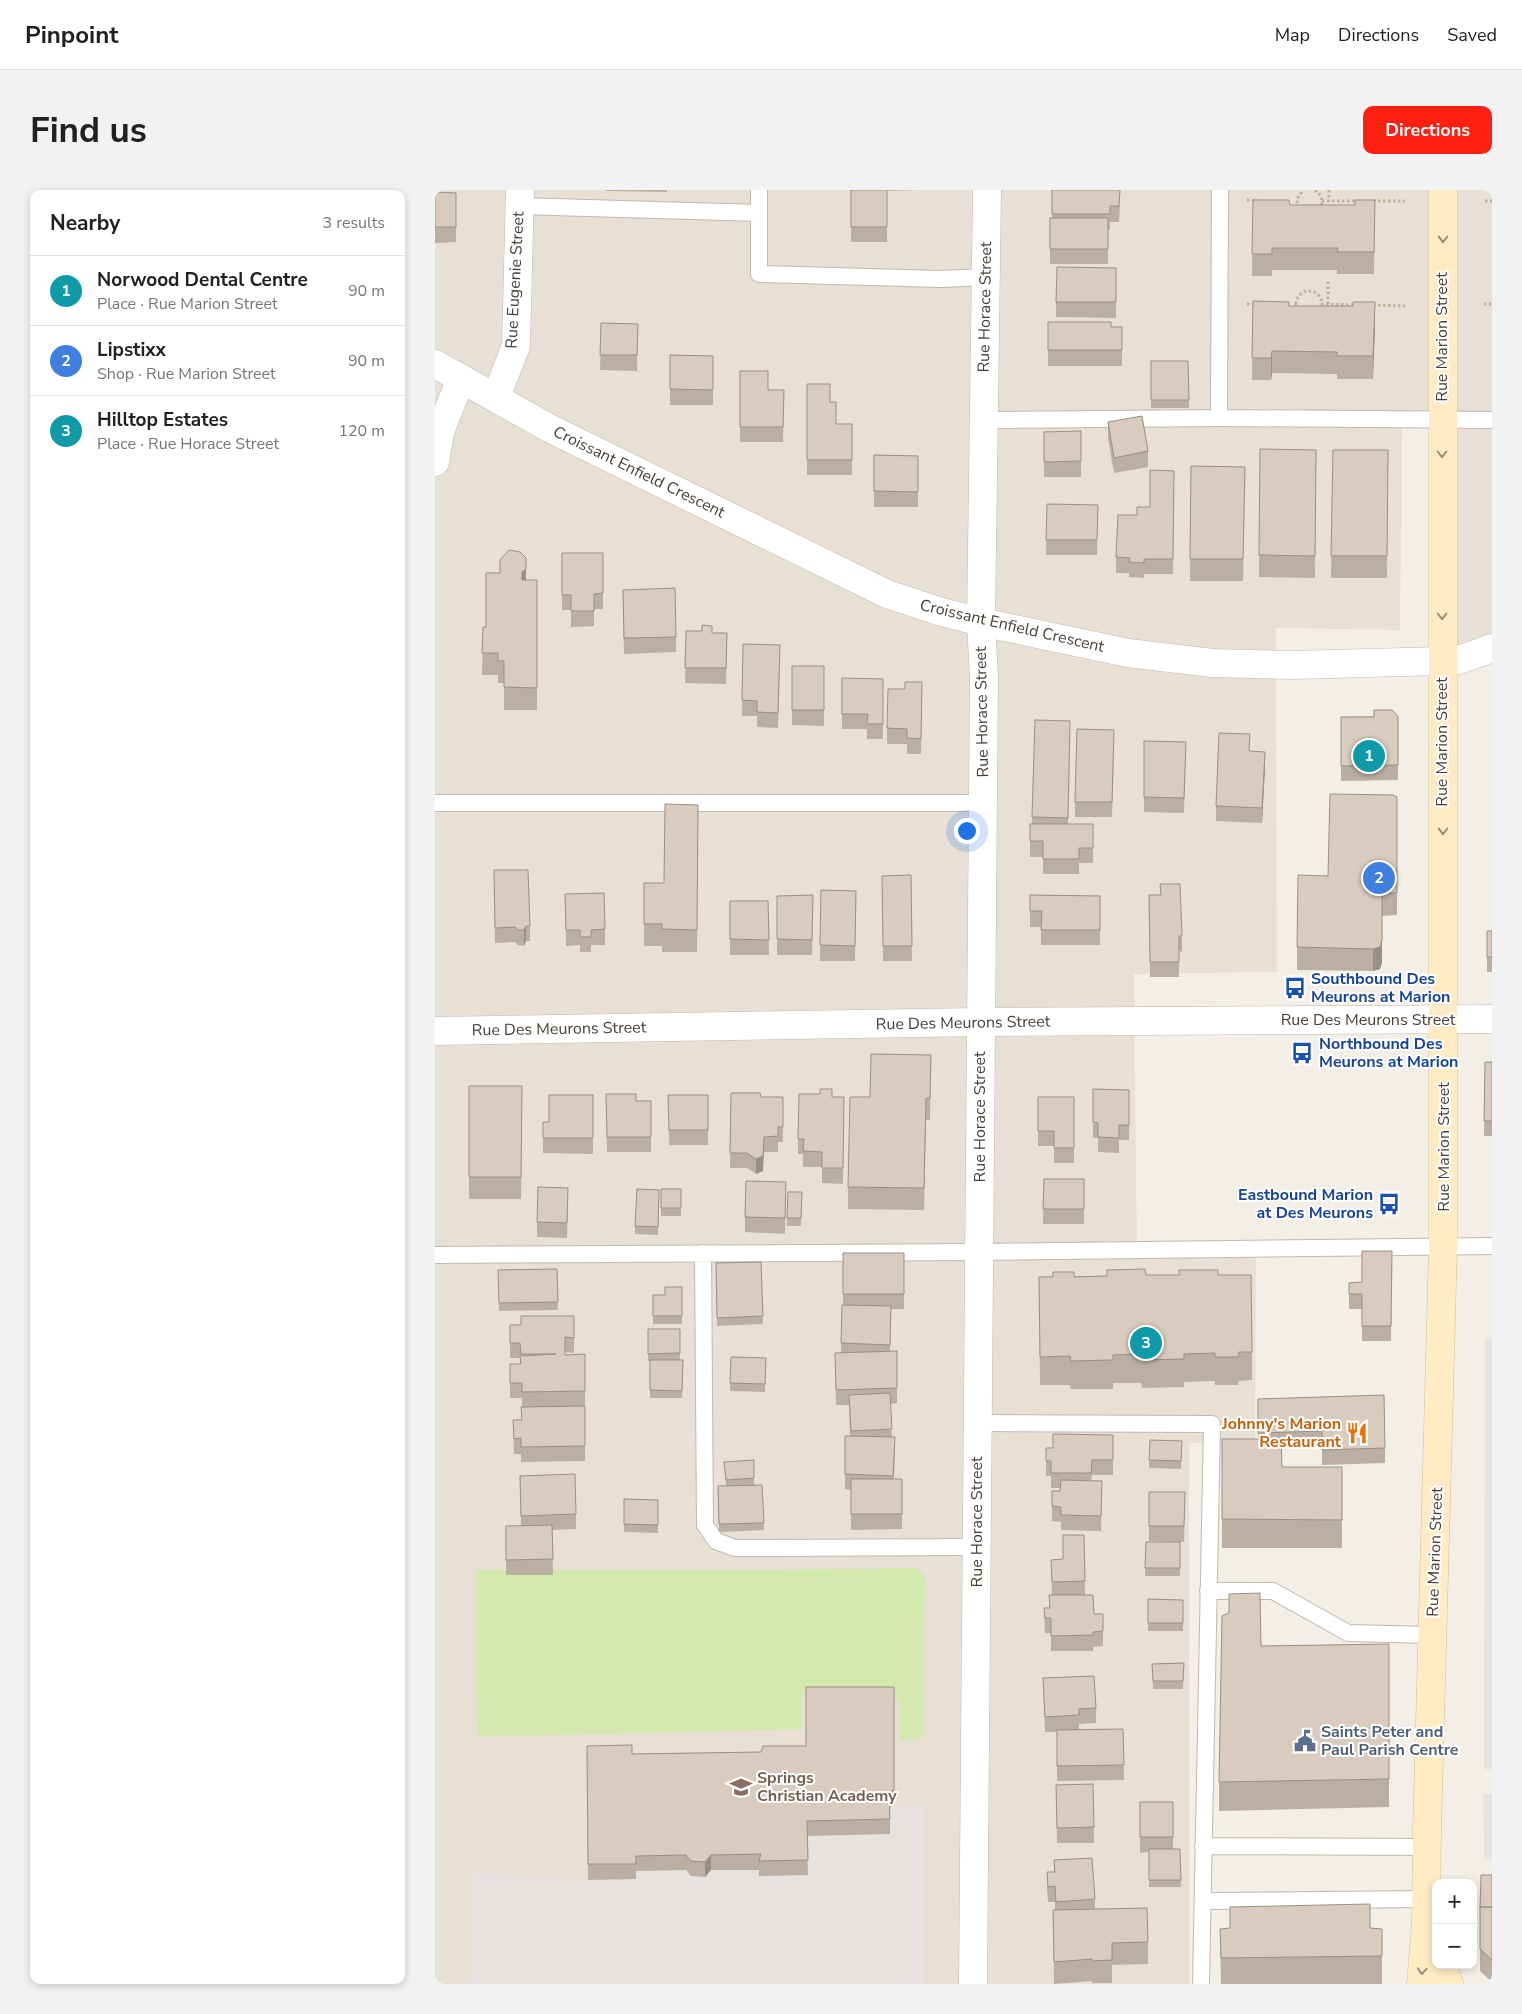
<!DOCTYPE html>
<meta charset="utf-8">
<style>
:root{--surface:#fff;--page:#f2f2f2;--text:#202124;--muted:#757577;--line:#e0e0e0;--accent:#ff2012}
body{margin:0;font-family:"Nunito Sans",sans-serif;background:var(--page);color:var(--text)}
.controls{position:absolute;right:15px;bottom:15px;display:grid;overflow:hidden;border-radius:10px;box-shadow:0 2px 8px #0003}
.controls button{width:45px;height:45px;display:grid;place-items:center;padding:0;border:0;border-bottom:1px solid var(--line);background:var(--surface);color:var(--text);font:25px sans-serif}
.you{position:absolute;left:531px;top:640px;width:18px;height:18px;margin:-12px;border:4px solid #fff;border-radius:50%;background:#1a73e8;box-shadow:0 0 0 8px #1a73e833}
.badge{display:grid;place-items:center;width:32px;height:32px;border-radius:50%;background:var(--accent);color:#fff;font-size:16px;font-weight:700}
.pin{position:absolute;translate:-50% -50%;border:2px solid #fff;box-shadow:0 1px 5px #0006}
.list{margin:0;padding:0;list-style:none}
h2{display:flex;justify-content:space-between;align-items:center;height:65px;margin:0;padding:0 20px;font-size:21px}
h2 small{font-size:16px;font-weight:400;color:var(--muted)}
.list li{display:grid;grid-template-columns:32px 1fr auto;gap:15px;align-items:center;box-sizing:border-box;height:70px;padding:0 20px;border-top:1px solid var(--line)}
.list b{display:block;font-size:19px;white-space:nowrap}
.list p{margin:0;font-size:16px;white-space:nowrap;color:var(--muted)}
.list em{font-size:16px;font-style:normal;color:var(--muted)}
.map{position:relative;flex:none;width:1057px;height:1794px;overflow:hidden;border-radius:10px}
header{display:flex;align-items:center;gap:30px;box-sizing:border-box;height:70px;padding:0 25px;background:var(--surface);border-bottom:1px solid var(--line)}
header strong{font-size:24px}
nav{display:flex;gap:28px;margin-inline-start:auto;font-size:18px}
.intro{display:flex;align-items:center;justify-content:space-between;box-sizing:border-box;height:120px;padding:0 30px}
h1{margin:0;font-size:35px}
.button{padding:12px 22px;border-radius:10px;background:var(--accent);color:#fff;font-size:18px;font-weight:700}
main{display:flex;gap:30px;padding:0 30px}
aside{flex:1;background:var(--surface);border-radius:10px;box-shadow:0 2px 8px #0003}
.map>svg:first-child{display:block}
</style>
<header>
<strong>Pinpoint</strong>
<nav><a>Map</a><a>Directions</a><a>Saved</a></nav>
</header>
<div class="intro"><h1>Find us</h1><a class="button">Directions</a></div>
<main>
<aside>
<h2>Nearby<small>3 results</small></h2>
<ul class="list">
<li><span class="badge" style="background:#0f9aa8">1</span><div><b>Norwood Dental Centre</b><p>Place · Rue Marion Street</p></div><em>90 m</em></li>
<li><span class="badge" style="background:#3f7fe0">2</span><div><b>Lipstixx</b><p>Shop · Rue Marion Street</p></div><em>90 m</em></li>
<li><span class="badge" style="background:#0f9aa8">3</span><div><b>Hilltop Estates</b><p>Place · Rue Horace Street</p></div><em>120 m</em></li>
</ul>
</aside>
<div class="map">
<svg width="1057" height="1794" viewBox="0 0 1057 1794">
<rect width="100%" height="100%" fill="#f4efe6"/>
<path fill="#e8e0d4" d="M0,0H1057V230H967L965,440L841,438L842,782L699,784L702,1067L821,1065L820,1253H754V1794H0Z
M1019,239H1057V447L1018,459Z"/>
<path fill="#d4e9ae" d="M482,1378L490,1386L488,1549L465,1550L464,1509L366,1504V1539L42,1547L41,1380H317Z"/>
<path fill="#e5e2df" d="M1050,1150H1057V1579H1049Z
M1048,1604H1057V1669H1049Z
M488,1613L489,1794H35L36,1684L153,1690L201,1689V1681L251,1680L269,1687L276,1680H326L325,1686L373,1685L371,1646L455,1644L454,1617Z"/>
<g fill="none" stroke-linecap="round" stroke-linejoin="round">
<g stroke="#c2b8ac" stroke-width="18">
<path id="service" d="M324,0V84L506,89L550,87
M84,16L324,23
M784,228L785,0
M549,230L784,228L1057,230
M0,613H548
M268,1063L270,1335L281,1351L300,1358L541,1357
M0,1065L544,1062L1057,1056
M542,1233L777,1234L766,1794
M773,1401H838L913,1443L997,1445
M768,1656L992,1657
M768,1711L991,1709"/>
</g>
<g stroke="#c2b8ac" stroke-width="29">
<path id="minor" d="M0,174L114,238L452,404L503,421L546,432L693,463L777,473L859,475L1007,471L1024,470L1057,458
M61,207L81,156L85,0
M0,272L5,242L26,188
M538,1794L549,488L546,432L552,0"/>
</g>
<g stroke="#c2b8ac" stroke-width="29">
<path id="tertiary" d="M0,841L545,832L1057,829"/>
</g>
<g stroke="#d5be95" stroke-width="29">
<path id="secondary" d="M1007,1775L1014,1794
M986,1794L991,1732L992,1641L1008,1057V0"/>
</g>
<path stroke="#c2b099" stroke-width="3" stroke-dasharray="2.5 2.5" stroke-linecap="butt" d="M880,0C886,4 889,12 885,18
M894,0V11
M812,10L828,11
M887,11H924
M938,11H970
M1050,11H1057
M863,18L862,9L868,0
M861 114a13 13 0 1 1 26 0a13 13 0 1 1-26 0Z
M812,114H820
M886,114L921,115
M893,114V92
M1049,114H1057
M938,115L970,116"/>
<use href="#service" stroke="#fff" stroke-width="16"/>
<use href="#minor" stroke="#fff" stroke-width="28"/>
<use href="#tertiary" stroke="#fff" stroke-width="28"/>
<use href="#secondary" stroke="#ffecc5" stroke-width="28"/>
</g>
<path fill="#bbafa3" d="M171,0H232V2L171,1Z
M416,0H485L452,1V52H416Z
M617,0L685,15L684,32H675V40L673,39V74H615V28H617Z
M0,2L21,3V52L0,53Z
M818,10L855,15H920L940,10L939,84H902V80H837V86H817Z
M681,78V128L621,127V112Z
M818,111L854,116L940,134L938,189H902V184L837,183L836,190H817Z
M613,132L676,137H687V176H613Z
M166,133L203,134L202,181L165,180Z
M235,165L278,166V215H235Z
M716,171H753L754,218H716Z
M305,181L333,200H349L348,252H305Z
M372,194L395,212L401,234H417V285H372Z
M673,232L713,261V277L679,283L673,248Z
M646,241V287H609V242Z
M881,260L880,388L824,387V365Z
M898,260H953L952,388H896Z
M439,265L483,266V317H439Z
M756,276L810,277L808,391H755Z
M739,281L738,384H709V388L694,387V383H681V367L702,325L715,317Z
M612,314L663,315L662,365H611Z
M127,363H168V419H159V436L136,437V420H127Z
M91,390H102V520H69V493H63V485H47L48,437H51Z
M188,415L241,447V462L189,464Z
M251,441H267L277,443H292L291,494L250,493Z
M308,454L345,470L343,538L322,537V526H307Z
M357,476H389V536L357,535Z
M407,488L448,489V549H432V539H407Z
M487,507L486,564H472V554H452V538Z
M963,526V590L906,591V527Z
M600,530L635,546L633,634H658V673H644V684H608V667H595V634H597Z
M709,551L751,552L749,623L709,622Z
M679,555L677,627H640V612Z
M815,561L830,577L827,633L781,631V616Z
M962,607V725L947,726V772L945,779L938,781L862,780V757L893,686Z
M263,615L262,762H227V756H209V693H229Z
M59,680L95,736V751H91L89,756L83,755L80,752L60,753Z
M476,685L477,771H448L447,686Z
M386,700L421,701L420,771H385Z
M130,704L170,739V755H156V762H145V755L131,756Z
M378,705L377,765H342V706Z
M595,705L665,706V755H606V737H595Z
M295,711H333L334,765H295Z
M714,720L747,746V762L744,761V787H715Z
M1052,741H1057V782H1052Z
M496,865L495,930H491L489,1020L413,1019V997L435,907Z
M1050,872H1057V946H1049Z
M34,896H87L86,1009H34Z
M658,899L694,900V950H684V963L663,962V948H658Z
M296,903L326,907H348V952H343V962H329L328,981L321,984L312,978H295Z
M171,904L201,911H216V962H172Z
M158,905V964L108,963V932H114Z
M233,905H273V955H234Z
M397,907L409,922L408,994L387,993V977H368V964H363V949Z
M603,907H639V973H619V956H603Z
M609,989H649V1034H608Z
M226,999H246V1026H226Z
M224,1000L223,1045L200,1044V1036Z
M353,1002H367L366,1036H352Z
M351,1008L350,1044L310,1042V1027Z
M133,1013L132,1048L102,1047V1032Z
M957,1061L956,1151H927V1119H914V1093L927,1092Z
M408,1063H469V1119H456L455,1161H462V1213L455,1214L457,1247L460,1262L459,1289H467V1339L416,1340V1300L410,1299V1246H415L414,1215H401L400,1163H406L407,1115H408Z
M326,1072L328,1134L282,1136L281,1073Z
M122,1079L123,1120L64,1121L63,1080Z
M711,1085H783L817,1162V1190L804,1191L803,1195H780V1191L749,1192V1197L707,1198L706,1193H678V1199H636L635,1195H605L604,1087Z
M247,1097V1134H218V1105H230Z
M139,1126V1163L130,1162V1165L150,1201V1271L86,1272V1264H79L78,1230H87V1208H75V1174H85V1168H75V1135H86Z
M213,1139H245V1170H248L247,1208H215V1171H213Z
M296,1167L331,1168L330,1202L295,1201Z
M823,1209L950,1258V1273L887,1275V1256L846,1257L847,1277H907V1358H787V1249H823Z
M678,1245V1285H657L656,1291H667L666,1341L626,1340V1332L617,1331V1301H625V1298H616V1286H611V1258H618Z
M747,1251L746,1279L714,1278V1270Z
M319,1270V1295H327L329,1340L284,1342L283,1296H291L289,1272Z
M85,1286L141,1324V1339L117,1340L118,1385H71V1336H86Z
M714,1302H750L749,1352L714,1351Z
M189,1309L223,1310V1343L189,1342Z
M649,1345L650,1405L659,1424H668V1456L658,1457V1461H616V1443H610L609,1418H614L617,1405L616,1370L628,1369Z
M711,1352H745V1386H710Z
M713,1409L748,1410V1441H713Z
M954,1454V1617L784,1621V1592L826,1456Z
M749,1473L748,1499H718L717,1474Z
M608,1488L661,1518V1533L644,1534V1540L688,1539L689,1590L622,1591V1542H610Z
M459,1497V1615L455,1617V1644L372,1646L373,1685L324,1686V1680H276L270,1687L256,1686L251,1680L201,1681V1689L153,1690L152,1556L197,1564L326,1562L371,1556Z
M658,1594L659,1653H622L621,1595Z
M705,1612H738V1659H745L746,1697H714V1662L705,1663Z
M619,1670L660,1709V1719L713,1752V1774L677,1775V1793H657V1791L619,1794L618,1720H620V1712H613L612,1698V1682H619Z
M1057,1685V1792L1045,1781V1718Z
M935,1738L947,1739V1794H786L785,1739Z"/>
<path fill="#988f85" d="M940,112V134L938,189V166Z
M837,161V183L836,190V168Z
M91,379V401L87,404V382Z
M830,562V577L827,633V618Z
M947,703V772L945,779L938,781V759Z
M91,736V751L89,756V740Z
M329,947L328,981L321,984V969Z
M459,1600V1615L454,1617V1602Z
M276,1665V1680L270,1687V1672Z"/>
<path fill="#d9ccbe" stroke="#988f85" d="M416,0H452V37H416Z
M617,0H685L684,16H675V24H617Z
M0,2L21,3V37H0Z
M818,10H854L855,15H920V10H940L939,62H902L903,58H837V64H817Z
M615,28H673V59H615Z
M622,77L681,78V112H621Z
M818,111L854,112V116H918V112H940L938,166H902V162L837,161L836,168H817Z
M613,132H676V137H687V160H613Z
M166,133L203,134L202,165H165Z
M235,165L278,166V200L235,199Z
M716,171H753L754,210H716Z
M305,181H333V200H349L348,237H305Z
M372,194H395V212H401V234H417V270H372Z
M707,226L713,261L679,268L673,232Z
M646,241V271L609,272V242Z
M825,259L881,260L880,366L824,365Z
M898,260H953L952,366H896Z
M439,265L483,266V302L439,301Z
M756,276L810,277L808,369H755Z
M715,280L739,281L738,369H709V373L694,372L695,368L681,367L683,325H702V317H715Z
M612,314L663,315L662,350H611Z
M74,360L85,362L91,368V379L87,382V390H102V498L69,497V471H63V463H47L48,437H51V383H65V370Z
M127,363H168V403L159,404V421H136V405H127Z
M240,398L241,447L189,448L188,400Z
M267,435L277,436V443H292L291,478H250L251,441H267Z
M308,454L345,455L343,523L322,522V511L307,510Z
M357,476H389V520H357Z
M407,488L448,489V534H432L433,524H407Z
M470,492H487L486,549L472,548V539L452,538L453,499H470Z
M939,520H957L963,526V575L906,576V527H939Z
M600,530L635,531L633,628L597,627Z
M642,539L679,540L677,612H640Z
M784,543L815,544L814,561L830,562L827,618L781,616Z
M709,551L751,552L749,608L709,607Z
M895,604L958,605L962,607V703H947V750L945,757L938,759L862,757L863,685L893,686Z
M230,614L263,615L262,740L227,739V734H209V693H229Z
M595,634H658V658H644V669H608V651H595Z
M59,680H93L95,736H91L89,740H83L80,737L60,738Z
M476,685L477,756H448L447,686Z
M725,694H745L747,746H744V772H715L714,705H726Z
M386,700L421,701L420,756L385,755Z
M169,703L170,739L156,740V747H145V740H131L130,704Z
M378,705L377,750L342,749V706Z
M595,705L665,706V740H606L607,721H595Z
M295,711H333L334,750L295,749Z
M1052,741H1057V767H1052Z
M436,864L496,865L495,908H491L489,998L413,997L415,907H435Z
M1050,872H1057V931H1049Z
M34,896H87L86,987H34Z
M385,899H397V907H409L408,978H387V962L368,961L369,949H363L364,904H385Z
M658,899L694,900V935H684V948L663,947V933L658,932Z
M296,903H325L326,907H348V937H343V946L329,947L328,966L321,969L312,963H295Z
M171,904H201V911H216V947H172Z
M114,905H158V948H108V932H114Z
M233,905H273V940H234Z
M603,907H639V958H619V941H603Z
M609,989H649V1019H608Z
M311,991L351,992L350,1028L310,1027Z
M103,997L133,998L132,1033L102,1032Z
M202,999L224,1000L223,1037L200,1036Z
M226,999H246V1018H226Z
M353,1002H367L366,1028H352Z
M927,1061H957L956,1136H927V1104H914V1093L927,1092Z
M408,1063H469V1104H408Z
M326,1072L328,1126L282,1128L281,1073Z
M122,1079L123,1112L64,1113L63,1080Z
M710,1079L711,1085H744V1080H783V1085H816L817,1162H804L803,1167H780V1163L749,1164V1169L707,1170L706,1164L678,1165V1170L636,1171L635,1166L605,1167L604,1087H618V1082H639V1087L672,1086V1080Z
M230,1097H247V1126H218V1105H230Z
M407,1115L456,1116L455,1155L406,1153Z
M86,1126H139V1148L130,1147V1165L150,1164V1201L87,1202V1193H75V1174H86L85,1166L121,1164H86L85,1153H75V1135H86Z
M213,1139H245V1163L213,1164Z
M462,1161V1198L401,1200L400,1163Z
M296,1167L331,1168L330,1194L295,1193Z
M215,1170H248L247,1201L215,1200Z
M455,1203L457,1239L416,1241L414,1205Z
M949,1205L950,1258L887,1260V1241L823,1243V1209Z
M150,1216V1256L86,1257V1248L79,1249L78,1230H87L86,1217Z
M618,1244L678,1245V1270H657L656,1283H616V1271H611V1258H618Z
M410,1246L460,1247L458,1286L410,1284Z
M787,1249H846L847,1277H907V1330L787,1329Z
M715,1250L747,1251L746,1271L714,1270Z
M319,1270V1288L291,1290L289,1272Z
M140,1284L141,1324L86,1326L85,1286Z
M416,1289H467V1324H416Z
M626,1290L667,1291L666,1326L626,1325V1317L617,1316V1301H625Z
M327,1295L329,1333L284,1334L283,1296Z
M714,1302H750L749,1336H714Z
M189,1309L223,1310V1335L189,1334Z
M117,1335L118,1369L71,1370V1336Z
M628,1345H649L650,1391L617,1392L616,1370L628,1369Z
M711,1352H745V1378H710Z
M825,1403L826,1456L954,1454V1589L784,1592L787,1426L794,1423V1404Z
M614,1405H658L659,1424H668V1441L658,1442V1445L616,1446V1428H610L609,1418H615Z
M713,1409L748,1410V1433H713Z
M749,1473L748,1491H718L717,1474Z
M659,1486L661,1518L644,1519V1525L610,1527L608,1488Z
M371,1497H459V1600L454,1602L455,1629L372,1631L373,1670L324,1671L326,1664L276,1665L270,1672L256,1671L251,1665L201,1666V1674H153L152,1556L197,1555V1564L326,1562L328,1556H371Z
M688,1539L689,1575L622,1576V1540Z
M658,1594L659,1637L622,1638L621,1595Z
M705,1612H738V1647H705Z
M714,1659H745L746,1690H714Z
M657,1668L660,1709L621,1712L620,1696L613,1697L612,1682H620L619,1670Z
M1046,1685H1057V1717H1045V1718Z
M935,1714V1738L947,1739V1766L786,1768L785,1739L795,1738V1717Z
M1045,1717H1057V1770L1045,1759Z
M712,1718L713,1752L677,1753V1770L657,1771V1769L619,1772L618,1720Z"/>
<defs><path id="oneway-chevron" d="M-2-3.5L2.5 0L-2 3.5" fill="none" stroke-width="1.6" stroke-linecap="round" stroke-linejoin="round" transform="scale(1.25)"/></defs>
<g stroke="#9a8c76">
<use href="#oneway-chevron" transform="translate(1008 49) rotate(90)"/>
<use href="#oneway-chevron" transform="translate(1007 264) rotate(90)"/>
<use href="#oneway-chevron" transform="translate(1007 426) rotate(90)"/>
<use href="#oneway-chevron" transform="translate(1008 641) rotate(90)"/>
<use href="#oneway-chevron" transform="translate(987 1781) rotate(94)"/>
</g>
<defs>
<g id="bus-bare" transform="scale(1.725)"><path d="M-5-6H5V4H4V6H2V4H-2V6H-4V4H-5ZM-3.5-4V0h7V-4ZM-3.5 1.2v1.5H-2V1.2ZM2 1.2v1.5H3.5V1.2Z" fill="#1a4fb4" stroke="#fff" stroke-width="2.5" paint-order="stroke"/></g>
<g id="restaurant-bare" transform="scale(1.725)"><path d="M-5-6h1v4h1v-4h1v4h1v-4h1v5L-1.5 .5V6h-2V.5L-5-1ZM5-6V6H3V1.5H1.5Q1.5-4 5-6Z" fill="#e8710a" stroke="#fff" stroke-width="2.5" paint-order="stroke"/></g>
<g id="civic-bare" transform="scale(1.725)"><path d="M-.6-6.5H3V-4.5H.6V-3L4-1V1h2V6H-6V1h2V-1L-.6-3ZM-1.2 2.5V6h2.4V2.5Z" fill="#5c6f8a" stroke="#fff" stroke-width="2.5" paint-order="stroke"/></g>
<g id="school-bare" transform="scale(1.725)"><path d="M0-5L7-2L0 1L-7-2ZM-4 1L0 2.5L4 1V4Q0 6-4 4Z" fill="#8d6e63" stroke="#fff" stroke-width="2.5" paint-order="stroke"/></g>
</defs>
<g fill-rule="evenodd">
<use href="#bus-bare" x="860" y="798"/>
<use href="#bus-bare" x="867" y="863"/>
<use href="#bus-bare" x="954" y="1014"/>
<use href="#restaurant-bare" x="922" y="1243"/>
<use href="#civic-bare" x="870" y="1551"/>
<use href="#school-bare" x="306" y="1597"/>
</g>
<g text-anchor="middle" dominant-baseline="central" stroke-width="4" stroke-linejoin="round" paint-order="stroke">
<g font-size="16" fill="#473e35" stroke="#fff">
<text transform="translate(80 90) rotate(-87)">Rue Eugenie Street</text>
<text transform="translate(550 117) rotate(-89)">Rue Horace Street</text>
<text transform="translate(1007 147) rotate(-90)">Rue Marion Street</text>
<text transform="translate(204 282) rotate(26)">Croissant Enfield Crescent</text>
<text transform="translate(577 436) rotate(13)">Croissant Enfield Crescent</text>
<text transform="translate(547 522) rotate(-91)">Rue Horace Street</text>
<text transform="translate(1007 552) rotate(-90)">Rue Marion Street</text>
<text x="933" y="830">Rue Des Meurons Street</text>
<text transform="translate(528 833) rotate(-1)">Rue Des Meurons Street</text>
<text transform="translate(124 839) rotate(-1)">Rue Des Meurons Street</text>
<text transform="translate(545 927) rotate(-90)">Rue Horace Street</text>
<text transform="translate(1009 957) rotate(-90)">Rue Marion Street</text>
<text transform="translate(542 1332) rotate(-90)">Rue Horace Street</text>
<text transform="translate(1000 1362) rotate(-88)">Rue Marion Street</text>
</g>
<g font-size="16" font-weight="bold" fill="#164399" stroke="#fff" text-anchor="start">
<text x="876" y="789">Southbound Des<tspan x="876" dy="18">Meurons at Marion</tspan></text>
<text x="884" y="854">Northbound Des<tspan x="884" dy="18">Meurons at Marion</tspan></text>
<text x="938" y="1005" text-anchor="end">Eastbound Marion<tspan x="938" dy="18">at Des Meurons</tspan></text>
</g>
<g font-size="16" font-weight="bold" fill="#c56008" stroke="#fff" text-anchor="end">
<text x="906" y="1234">Johnny's Marion<tspan x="906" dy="18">Restaurant</tspan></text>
</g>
<g font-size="16" font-weight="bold" fill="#4e5e75" stroke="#fff" text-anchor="start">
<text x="886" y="1542">Saints Peter and<tspan x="886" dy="18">Paul Parish Centre</tspan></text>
</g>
<g font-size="16" font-weight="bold" fill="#785e54" stroke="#fff" text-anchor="start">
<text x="322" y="1588">Springs<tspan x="322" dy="18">Christian Academy</tspan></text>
</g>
</g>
</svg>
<div class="controls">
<button>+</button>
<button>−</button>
</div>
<div class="you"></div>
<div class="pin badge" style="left:934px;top:566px;background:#0f9aa8">1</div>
<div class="pin badge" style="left:944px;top:688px;background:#3f7fe0">2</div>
<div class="pin badge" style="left:711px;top:1153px;background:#0f9aa8">3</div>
</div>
</main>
